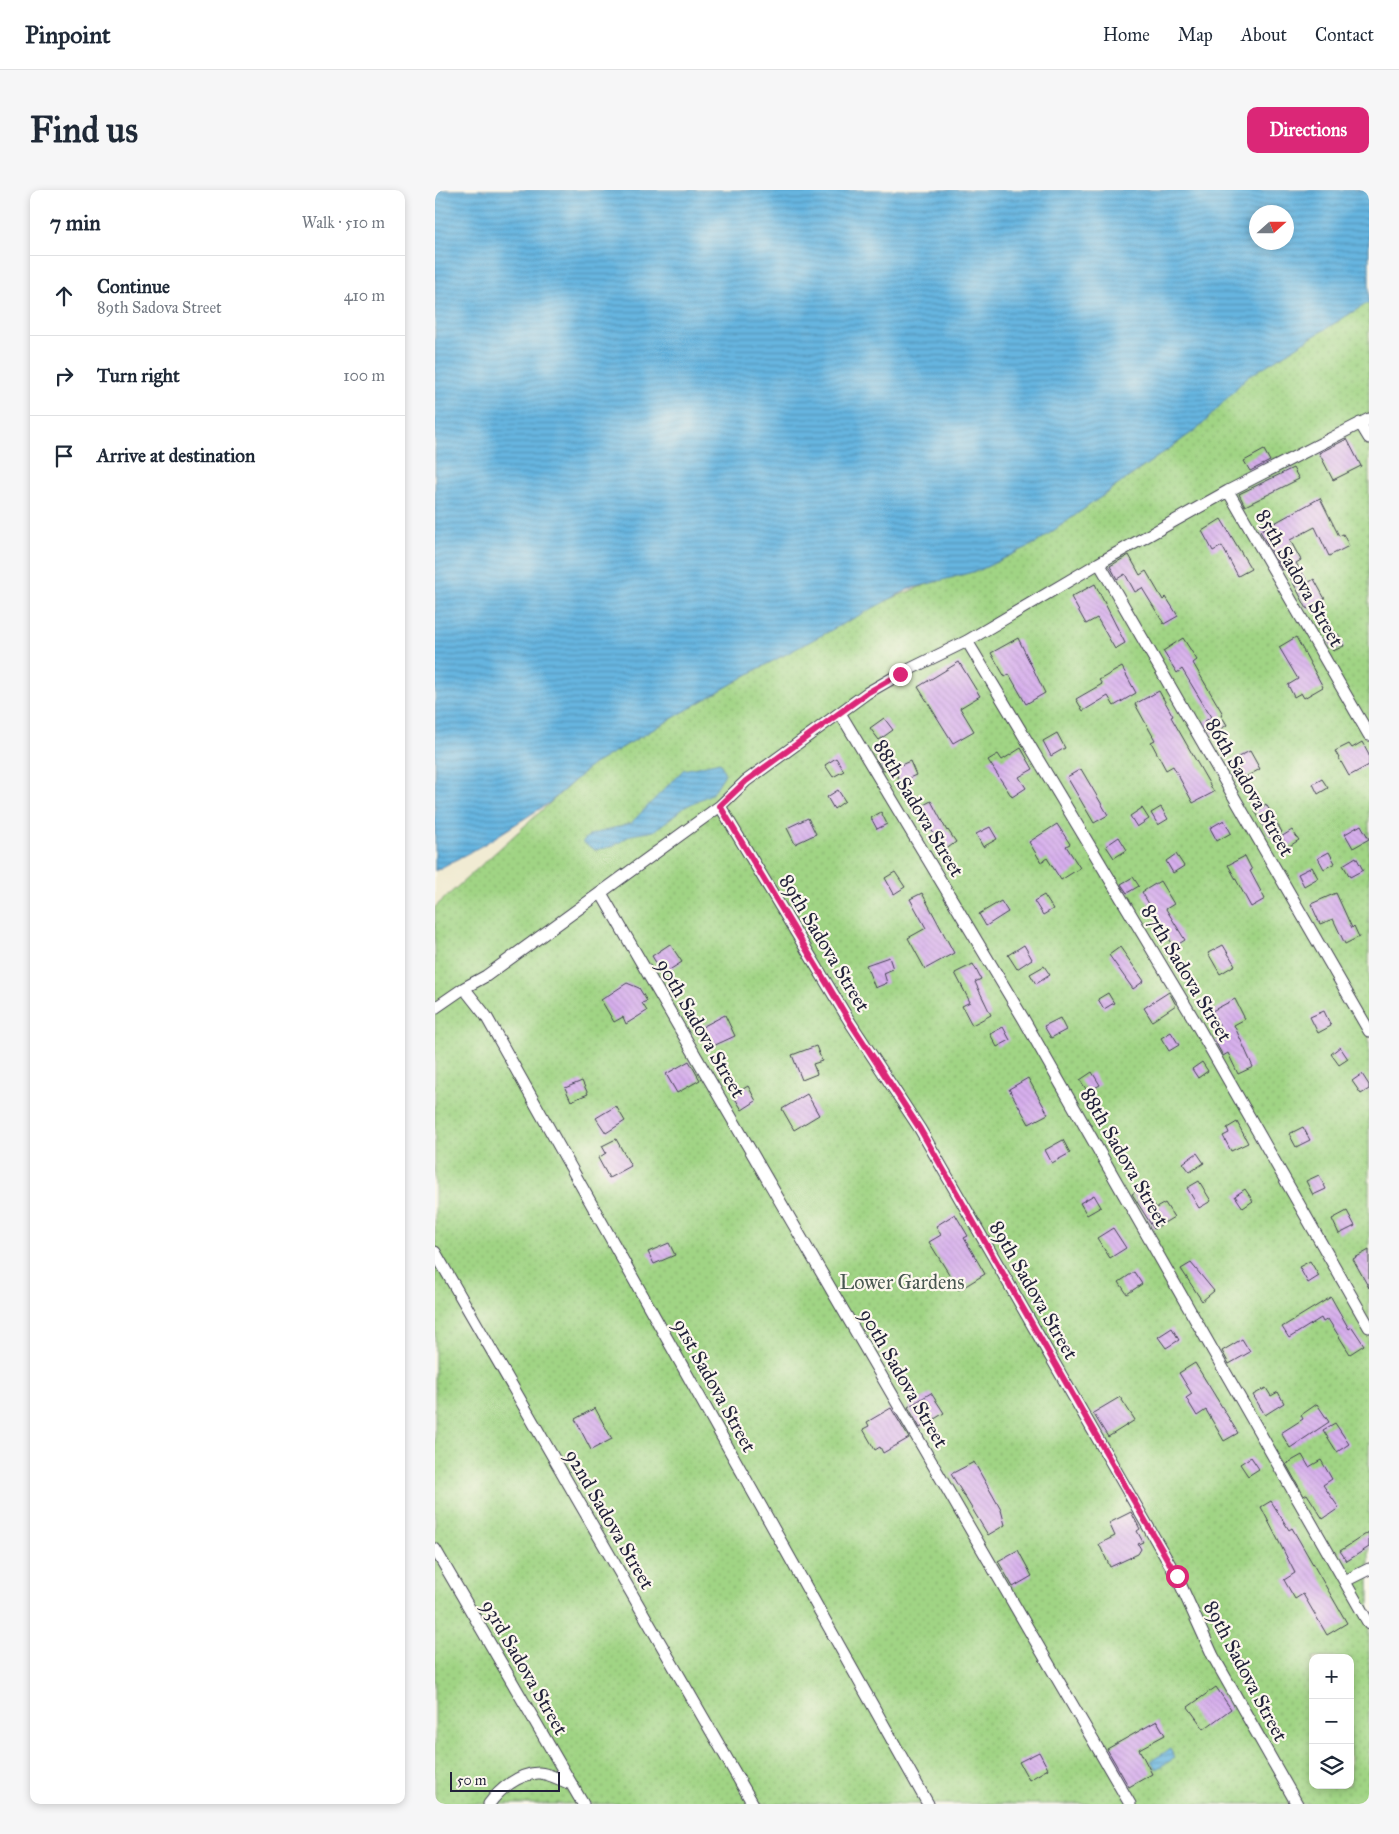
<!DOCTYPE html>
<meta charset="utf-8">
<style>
:root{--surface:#fff;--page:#f6f6f7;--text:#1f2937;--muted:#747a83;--line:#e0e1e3;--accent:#db2777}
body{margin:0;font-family:"IM FELL Great Primer",serif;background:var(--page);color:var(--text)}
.controls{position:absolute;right:15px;bottom:15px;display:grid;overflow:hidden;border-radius:10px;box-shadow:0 2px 8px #0003}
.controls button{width:45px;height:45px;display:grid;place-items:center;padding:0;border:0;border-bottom:1px solid var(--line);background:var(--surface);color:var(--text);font:25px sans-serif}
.compass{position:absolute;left:814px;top:15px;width:45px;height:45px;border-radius:50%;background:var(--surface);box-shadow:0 2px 8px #0003;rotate:69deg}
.scale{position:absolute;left:15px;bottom:12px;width:110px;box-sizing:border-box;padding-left:5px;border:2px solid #22223b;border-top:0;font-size:14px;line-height:18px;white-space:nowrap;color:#22223b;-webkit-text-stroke:4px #fbf7ec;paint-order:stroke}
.stop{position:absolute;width:15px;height:15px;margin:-11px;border:4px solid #db2777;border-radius:50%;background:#fff}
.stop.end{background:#db2777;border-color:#fff;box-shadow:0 1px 5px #0008}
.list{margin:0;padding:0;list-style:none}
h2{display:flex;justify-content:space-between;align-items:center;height:65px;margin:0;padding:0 20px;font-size:21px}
h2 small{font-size:16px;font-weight:400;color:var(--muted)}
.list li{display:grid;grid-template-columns:32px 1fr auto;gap:15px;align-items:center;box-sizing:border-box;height:80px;padding:0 20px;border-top:1px solid var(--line)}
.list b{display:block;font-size:19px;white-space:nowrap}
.list p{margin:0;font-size:16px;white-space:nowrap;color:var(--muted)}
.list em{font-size:16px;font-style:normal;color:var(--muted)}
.icon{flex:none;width:28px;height:28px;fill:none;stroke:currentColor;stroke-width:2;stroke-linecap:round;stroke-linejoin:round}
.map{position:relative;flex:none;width:934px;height:1614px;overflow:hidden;border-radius:10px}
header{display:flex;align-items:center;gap:30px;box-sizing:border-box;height:70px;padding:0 25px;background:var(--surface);border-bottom:1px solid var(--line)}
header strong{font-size:24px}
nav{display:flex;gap:28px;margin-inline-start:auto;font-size:18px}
.intro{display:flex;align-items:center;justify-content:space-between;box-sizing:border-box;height:120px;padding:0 30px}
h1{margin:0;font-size:35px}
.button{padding:12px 22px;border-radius:10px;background:var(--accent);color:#fff;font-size:18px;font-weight:700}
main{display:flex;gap:30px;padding:0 30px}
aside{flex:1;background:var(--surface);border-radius:10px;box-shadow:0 2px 8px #0003}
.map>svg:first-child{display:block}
</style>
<header>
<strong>Pinpoint</strong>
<nav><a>Home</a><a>Map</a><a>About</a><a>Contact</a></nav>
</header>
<div class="intro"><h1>Find us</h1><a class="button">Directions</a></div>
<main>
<aside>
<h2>7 min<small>Walk · 510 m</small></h2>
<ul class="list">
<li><svg class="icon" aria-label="ahead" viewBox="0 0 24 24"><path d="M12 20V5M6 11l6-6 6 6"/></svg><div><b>Continue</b><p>89th Sadova Street</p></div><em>410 m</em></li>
<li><svg class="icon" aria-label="right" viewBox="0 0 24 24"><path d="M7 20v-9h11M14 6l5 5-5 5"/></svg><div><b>Turn right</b></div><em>100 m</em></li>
<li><svg class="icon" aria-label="arrive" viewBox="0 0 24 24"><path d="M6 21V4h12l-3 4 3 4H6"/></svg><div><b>Arrive at destination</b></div></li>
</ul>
</aside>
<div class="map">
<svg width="934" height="1614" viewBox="0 0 934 1614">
<defs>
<pattern id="garden-dots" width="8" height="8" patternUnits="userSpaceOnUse" patternTransform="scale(1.25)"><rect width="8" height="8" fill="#a0d484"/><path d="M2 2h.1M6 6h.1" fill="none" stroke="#8ab673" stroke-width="1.8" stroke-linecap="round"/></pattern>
<pattern id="water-rules" width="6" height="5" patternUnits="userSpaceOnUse" patternTransform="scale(1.25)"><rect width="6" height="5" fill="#66b5e0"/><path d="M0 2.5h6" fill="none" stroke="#5493b7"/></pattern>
<pattern id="building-back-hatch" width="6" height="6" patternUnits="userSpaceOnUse" patternTransform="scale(1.25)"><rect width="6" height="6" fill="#d7afed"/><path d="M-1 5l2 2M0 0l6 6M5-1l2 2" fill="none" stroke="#b896cc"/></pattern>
</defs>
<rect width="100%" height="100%" fill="#fbf7ec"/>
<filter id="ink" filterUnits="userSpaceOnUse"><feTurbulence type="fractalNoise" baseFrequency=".02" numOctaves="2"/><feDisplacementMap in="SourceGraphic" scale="10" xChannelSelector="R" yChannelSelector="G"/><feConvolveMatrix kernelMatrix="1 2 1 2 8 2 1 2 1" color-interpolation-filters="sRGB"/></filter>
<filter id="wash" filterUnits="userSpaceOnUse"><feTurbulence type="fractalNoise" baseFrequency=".0096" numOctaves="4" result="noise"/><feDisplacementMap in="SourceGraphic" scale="20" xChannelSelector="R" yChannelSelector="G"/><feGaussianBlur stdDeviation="1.12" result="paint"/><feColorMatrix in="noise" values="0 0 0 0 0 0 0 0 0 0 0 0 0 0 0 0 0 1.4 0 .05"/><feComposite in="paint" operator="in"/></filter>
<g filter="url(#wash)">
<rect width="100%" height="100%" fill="#f1ebd3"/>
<path fill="url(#garden-dots)" stroke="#617b60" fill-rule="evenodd" d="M934,112V1614H0V717L157,575L319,481L450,411L495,393L545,380L601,353L766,236L810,188ZM878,1468H915V1595H878Z"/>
<path fill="url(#water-rules)" stroke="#446c8e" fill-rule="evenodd" d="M0,0H934V112L811,188L766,236L601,353L545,380L474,399L319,481L157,575L114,613L48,655L0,681ZM822,22H852V52H822Z
M285,572L290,584L278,603L250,617L219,641L196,645L179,656L160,660L147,652L155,645L196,633L248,580Z
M735,1559L740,1568L721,1579L716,1571Z"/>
<g id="blocks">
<path fill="url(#building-back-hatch)" d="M912,249L926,276L898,290L884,263Z
M829,260L835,271L815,281L809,271Z
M858,278L864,289L810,316L804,304Z
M885,308L904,346L908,344L914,356L894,366L880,337L855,350L866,370L861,373L873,393L879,389L890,409L872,419L851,379L847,380L825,341Z
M786,329L816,379L803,386L787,356L778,361L767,341Z
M694,365L705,385L711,381L728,410L731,407L743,426L729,434L707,398L700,402L690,384L682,389L675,376Z
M660,394L690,453L680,459L662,428L651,434L636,407Z
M903,444L909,456L898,461L892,449Z
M861,447L888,497L869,508L866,503L859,507L853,495L863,489L844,457Z
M583,448L610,503L591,514L574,484L570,487L556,463Z
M748,448L762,470L758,473L788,524L786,525L792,535L777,545L769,532L776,527L747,479L742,483L728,461Z
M524,472L545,506L525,518L539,541L518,553L483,497Z
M687,477L701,503L679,516L673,506L648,521L641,509L667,494L664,490Z
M724,501L738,526L736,527L779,602L758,613L738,576L731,580L716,552L720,550L700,514Z
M449,528L458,540L444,550L435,538Z
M622,543L630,558L616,566L608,551Z
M927,552L934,565V575L914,586L900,561L914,554L917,558Z
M586,558L598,579L584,587L591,598L577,607L553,570L563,564L567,570Z
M815,561L825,579L809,588L799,569Z
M449,563L457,575L448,581L441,569Z
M401,568L409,581L398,587L390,575Z
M475,571L481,585L465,592L459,578Z
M646,579L673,625L659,633L632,587Z
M887,589L893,598L883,604L878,594Z
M403,600L410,611L399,619L392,607Z
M496,611L512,641L513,640L521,652L510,660L493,635L490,636L481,619Z
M831,614L847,642L835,647L820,621Z
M726,617L733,629L723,635L716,623Z
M707,618L714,629L702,637L695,626Z
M446,622L452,634L442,639L436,628Z
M373,628L381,644L360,654L352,638Z
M789,630L796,643L782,651L775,638Z
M622,634L635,654L631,656L645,678L626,690L612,668L606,672L594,652Z
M926,635L934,649L918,658L910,644Z
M555,637L562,649L548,657L541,644Z
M857,640L864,650L853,657L846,647Z
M684,647L692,660L679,668L671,656Z
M894,662L900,673L889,679L883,668Z
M741,664L749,676L738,683L731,671Z
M810,666L817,680L815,681L830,709L816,717L793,675Z
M921,667L928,680L915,687L908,675Z
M877,677L883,688L869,696L863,684Z
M460,682L470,697L459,704L450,688Z
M698,687L704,696L692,703L686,694Z
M725,691L739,714L731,719L750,750L739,757L707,702Z
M487,703L519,763L490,779L473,748L491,738L475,709Z
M901,703L917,738L919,736L924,747L910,754L898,729L885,734L876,714Z
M609,705L618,719L608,725L599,711Z
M566,711L573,722L551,736L544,724Z
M235,754L247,772L228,784L217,766Z
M589,755L597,769L582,779L573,765Z
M788,755L800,775L785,784L773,763Z
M685,757L709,791L698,799L674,765Z
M454,767L458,779L449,783L452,793L440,798L431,775Z
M538,774L546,789L540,792L556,825L537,835L527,816L535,812L520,783Z
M609,776L615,785L601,794L595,784Z
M192,793L204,798L212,811L207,813L212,821L191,834L188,827L179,832L166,810Z
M734,802L741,815L717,831L709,818Z
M673,803L679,813L669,819L663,809Z
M800,809L810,829L799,835L818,877L803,884L793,863L788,866L780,851L790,847L777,821Z
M889,821L896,836L883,843L875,827Z
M290,825L300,846L276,857L267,837Z
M625,828L631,840L616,848L609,836Z
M568,837L575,850L562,857L555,844Z
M736,842L744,855L734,861L726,848Z
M381,856L387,871L378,874L382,884L367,890L357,865Z
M905,857L913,869L904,875L896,864Z
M254,871L265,890L242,903L231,884Z
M767,872L773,881L763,888L757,879Z
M657,882L665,895L653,902L645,890Z
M927,884L934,895V899L926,904L917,891Z
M593,888L613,924L594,934L574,899Z
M147,891L153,904L136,911L130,898Z
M313,896L321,911L307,920L298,905Z
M372,904L384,925L359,940L347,919Z
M181,916L190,931L171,943L161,928Z
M802,932L813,953L796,961L788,946L794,943L792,938Z
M868,937L875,950L861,957L854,944Z
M181,949L196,976L174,988L163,968L171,963L167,956Z
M628,950L635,963L617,973L610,960Z
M762,963L769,973L755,982L748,973Z
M884,985L891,999L878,1005L871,991Z
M764,991L776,1011L764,1018L752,998Z
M708,997L721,1018L730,1013L739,1027L719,1039L697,1004Z
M810,999L818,1011L808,1018L800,1006Z
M659,1005L666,1017L652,1025L645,1013Z
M912,1021L920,1036L904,1044L897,1029Z
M520,1024L533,1046L529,1048L550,1084L524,1100L494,1052L506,1045L501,1036Z
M678,1038L691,1058L675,1068L662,1048Z
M234,1053L240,1065L219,1074L213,1062Z
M934,1060V1098L918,1069Z
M875,1071L884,1086L873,1093L864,1077Z
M756,1073L779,1101L767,1111L746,1079Z
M699,1082L707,1094L692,1104L684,1092Z
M896,1107L914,1139L917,1137L929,1155L915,1164L893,1129L888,1132L886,1128L854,1148L847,1137Z
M737,1138L744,1150L731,1158L723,1147Z
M807,1149L815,1162L794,1174L787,1161Z
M760,1173L803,1243L789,1251L771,1220L762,1226L751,1208L757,1204L744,1183Z
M831,1198L836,1206L843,1202L849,1213L830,1225L818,1205Z
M496,1203L509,1223L485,1238L473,1217Z
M685,1207L700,1230L673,1247L658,1223Z
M882,1214L894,1232L855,1258L846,1243L868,1229L866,1225Z
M160,1218L177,1249L156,1260L140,1229Z
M456,1218L474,1248L448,1263L445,1257L440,1260L428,1239L434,1236L432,1232Z
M900,1233L914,1254L902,1262L888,1240Z
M867,1265L874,1277L886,1270L897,1289L888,1295L904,1318L888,1329L872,1304L869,1306L851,1274Z
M816,1267L824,1279L813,1286L805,1274Z
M539,1272L566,1320L570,1335L553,1345L516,1284Z
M836,1311L854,1340L857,1338L912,1433L892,1445L868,1404L860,1409L849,1390L860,1383L826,1317Z
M696,1322L705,1339L702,1341L708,1352L703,1354L706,1359L703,1364L675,1377L664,1354L680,1346L674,1333Z
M934,1342V1357L912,1371L905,1361Z
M583,1360L597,1386L578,1397L563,1371Z
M781,1497L796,1519L769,1539L753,1517Z
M722,1531L730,1545L704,1559L717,1584L694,1597L672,1559Z
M604,1562L613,1579L594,1590L584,1572Z"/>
</g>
</g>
<g filter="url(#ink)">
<use href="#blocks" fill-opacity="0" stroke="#414052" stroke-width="1"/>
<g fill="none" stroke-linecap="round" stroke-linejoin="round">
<g stroke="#414052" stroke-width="13">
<path id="street" d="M925,233L934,248
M793,301L934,545
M664,373L934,841
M532,451L758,828L934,1137
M405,523L588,828L934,1434
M285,616L415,832L485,939L742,1387L778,1466L862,1614
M166,703L695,1614
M29,798L51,826L493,1614
M0,818L29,798L51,786L285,616L311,591L432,503L465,484L532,451L664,373L793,301L934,229
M0,1062L318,1614
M0,1359L148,1614
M910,1391L934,1379
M54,1614C65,1599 83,1584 103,1583C112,1582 127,1591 136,1594"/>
</g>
<use href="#street" stroke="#fff" stroke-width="11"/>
</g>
</g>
<g fill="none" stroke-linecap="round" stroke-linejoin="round" filter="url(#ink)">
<path stroke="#db2777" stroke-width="6" d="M465,484L432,503L311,591L285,616L415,832L485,939L742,1386"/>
</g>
<g text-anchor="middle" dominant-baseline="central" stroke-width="4.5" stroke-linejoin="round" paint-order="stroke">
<g font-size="20" fill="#22223b" stroke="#fbf7ec">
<text transform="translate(865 388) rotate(60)">85th Sadova Street</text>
<text transform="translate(815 597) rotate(60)">86th Sadova Street</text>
<text transform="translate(484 618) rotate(59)">88th Sadova Street</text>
<text transform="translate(390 753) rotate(59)">89th Sadova Street</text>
<text transform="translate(752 783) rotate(59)">87th Sadova Street</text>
<text transform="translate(266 838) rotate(60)">90th Sadova Street</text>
<text transform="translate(690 967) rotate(60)">88th Sadova Street</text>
<text transform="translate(599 1100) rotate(60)">89th Sadova Street</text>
<text transform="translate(469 1188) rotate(60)">90th Sadova Street</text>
<text transform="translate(280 1195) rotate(61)">91st Sadova Street</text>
<text transform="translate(175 1329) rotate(60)">92nd Sadova Street</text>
<text transform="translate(90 1477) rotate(60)">93rd Sadova Street</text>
<text transform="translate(811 1481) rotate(62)">89th Sadova Street</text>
</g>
<g font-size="20" fill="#485751" stroke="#fbf7ec">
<text x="467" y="1092">Lower Gardens</text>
</g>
</g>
</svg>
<div class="controls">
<button>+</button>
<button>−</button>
<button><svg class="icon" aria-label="layers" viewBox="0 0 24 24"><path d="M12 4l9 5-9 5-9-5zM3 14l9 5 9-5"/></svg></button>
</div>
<svg class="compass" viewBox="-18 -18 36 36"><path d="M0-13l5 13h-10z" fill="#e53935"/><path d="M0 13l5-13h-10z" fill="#747a83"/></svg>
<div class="scale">50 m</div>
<div class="stop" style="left:742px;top:1386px"></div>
<div class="stop end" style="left:465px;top:484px"></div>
</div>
</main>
